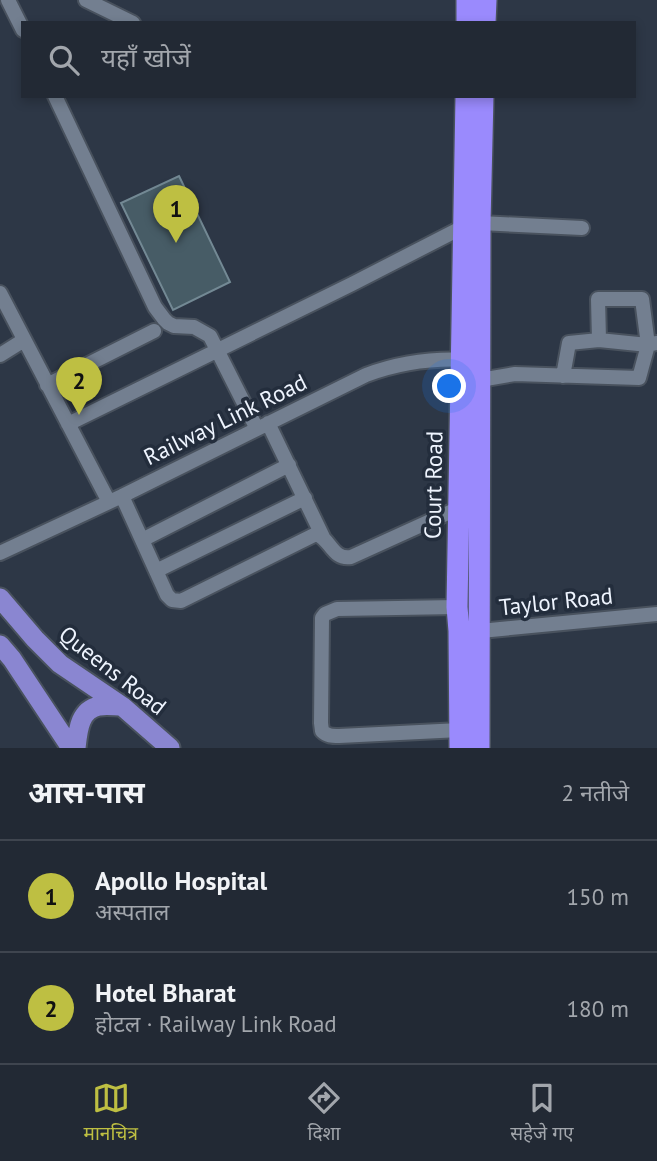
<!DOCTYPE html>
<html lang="hi">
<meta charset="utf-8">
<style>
:root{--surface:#222934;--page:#2a313c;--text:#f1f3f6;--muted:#a2a6ac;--line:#3f454f;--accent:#bebf42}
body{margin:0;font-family:"PT Sans","Noto Sans Devanagari",sans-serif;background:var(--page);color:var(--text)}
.you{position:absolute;left:450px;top:387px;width:24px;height:24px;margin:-18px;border:5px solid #fff;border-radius:50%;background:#1a73e8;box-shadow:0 0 0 10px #1a73e833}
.badge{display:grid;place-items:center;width:46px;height:46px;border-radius:50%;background:var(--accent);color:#111;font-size:23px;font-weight:700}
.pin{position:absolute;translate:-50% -58px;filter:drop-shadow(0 2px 4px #0008)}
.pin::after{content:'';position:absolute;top:37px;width:24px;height:21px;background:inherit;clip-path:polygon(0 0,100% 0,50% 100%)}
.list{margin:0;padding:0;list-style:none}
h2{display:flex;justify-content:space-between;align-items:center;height:91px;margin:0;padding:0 28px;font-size:30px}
h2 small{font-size:23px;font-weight:400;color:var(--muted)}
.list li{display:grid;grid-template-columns:46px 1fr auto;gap:21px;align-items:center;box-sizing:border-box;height:112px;padding:0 28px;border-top:2px solid var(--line)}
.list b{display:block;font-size:26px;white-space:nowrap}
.list p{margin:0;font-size:23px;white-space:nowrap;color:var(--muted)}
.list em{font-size:23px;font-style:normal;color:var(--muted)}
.icon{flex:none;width:38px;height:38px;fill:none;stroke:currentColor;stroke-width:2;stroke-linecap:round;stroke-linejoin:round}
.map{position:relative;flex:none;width:657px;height:748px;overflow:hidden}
.search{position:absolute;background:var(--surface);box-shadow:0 4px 10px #0003;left:21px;right:21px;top:21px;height:77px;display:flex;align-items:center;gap:18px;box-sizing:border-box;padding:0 24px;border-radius:0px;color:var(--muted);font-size:26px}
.sheet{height:315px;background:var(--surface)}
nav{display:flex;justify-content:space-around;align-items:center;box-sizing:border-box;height:98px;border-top:2px solid var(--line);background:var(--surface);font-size:19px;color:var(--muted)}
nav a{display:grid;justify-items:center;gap:4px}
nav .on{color:var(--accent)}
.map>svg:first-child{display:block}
</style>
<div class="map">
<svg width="657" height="748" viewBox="0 0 657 748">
<rect width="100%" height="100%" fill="#2d3746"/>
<path fill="#475c66" stroke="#738994" stroke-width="2" d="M179,176L230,282L173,310L121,203Z"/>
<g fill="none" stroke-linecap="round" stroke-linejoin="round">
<g stroke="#49525e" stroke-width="18">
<path id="minor" d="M8,0L23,30
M86,0L133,23
M55,96L155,307L164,319L168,323L174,326L194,327L210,336L257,429
M480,223L582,228
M0,293L109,502
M0,355L24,340
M563,376L569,343L599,340L648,345L656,343
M480,380L515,374L639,378L648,345L642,299H598L599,340
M47,385L154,331
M268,423L323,537
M68,424L352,284L465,226
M122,496L167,595L172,600L181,601L316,534C331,539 332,560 351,557L459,508
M142,540L289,465
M0,553L122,496L366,375C398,363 434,358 468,360
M156,571L305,498
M457,607L337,609L325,614L322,618L321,723L322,731C327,736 332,736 339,736L460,730
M470,632L657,614"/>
</g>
<g stroke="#49525e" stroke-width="23">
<path id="major" d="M0,598L35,639L60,664L122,706L170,748
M0,645L12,659L71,748
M76,748C78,731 79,710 99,706C106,705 115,706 122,706"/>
</g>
<g stroke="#49525e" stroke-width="24">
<path id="highway" d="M467,23V0
M485,23L486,0
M460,748L459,631L457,607L466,96
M479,748L480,223L483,96"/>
</g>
<use href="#minor" stroke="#737f90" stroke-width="14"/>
<use href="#major" stroke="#8a86d1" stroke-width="19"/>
<use href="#highway" stroke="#9a8afd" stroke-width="21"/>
</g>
<g text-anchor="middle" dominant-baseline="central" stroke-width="7" stroke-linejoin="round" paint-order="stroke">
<g font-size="23" fill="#eef4fe" stroke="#232d3c">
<text transform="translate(225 419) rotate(-26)">Railway Link Road</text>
<text transform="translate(433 485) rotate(-89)">Court Road</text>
<text transform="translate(556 601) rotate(-6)">Taylor Road</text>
<text transform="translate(113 670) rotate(38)">Queens Road</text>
</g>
</g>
</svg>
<div class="you"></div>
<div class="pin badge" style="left:176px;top:243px">1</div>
<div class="pin badge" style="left:79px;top:415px">2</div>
<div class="search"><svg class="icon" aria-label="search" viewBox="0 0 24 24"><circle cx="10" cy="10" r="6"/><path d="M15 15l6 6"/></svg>यहाँ खोजें</div>
</div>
<section class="sheet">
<h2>आस-पास<small>2 नतीजे</small></h2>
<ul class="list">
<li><span class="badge">1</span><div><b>Apollo Hospital</b><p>अस्पताल</p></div><em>150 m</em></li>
<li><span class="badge">2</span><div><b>Hotel Bharat</b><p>होटल · Railway Link Road</p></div><em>180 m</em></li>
</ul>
</section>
<nav>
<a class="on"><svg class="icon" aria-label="map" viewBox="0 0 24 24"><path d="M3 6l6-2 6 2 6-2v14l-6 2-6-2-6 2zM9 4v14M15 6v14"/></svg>मानचित्र</a>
<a><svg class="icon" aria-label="directions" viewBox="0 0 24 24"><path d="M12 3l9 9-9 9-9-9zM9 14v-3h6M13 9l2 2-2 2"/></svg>दिशा</a>
<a><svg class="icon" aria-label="saved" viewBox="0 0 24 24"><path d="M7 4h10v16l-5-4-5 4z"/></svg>सहेजे गए</a>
</nav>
